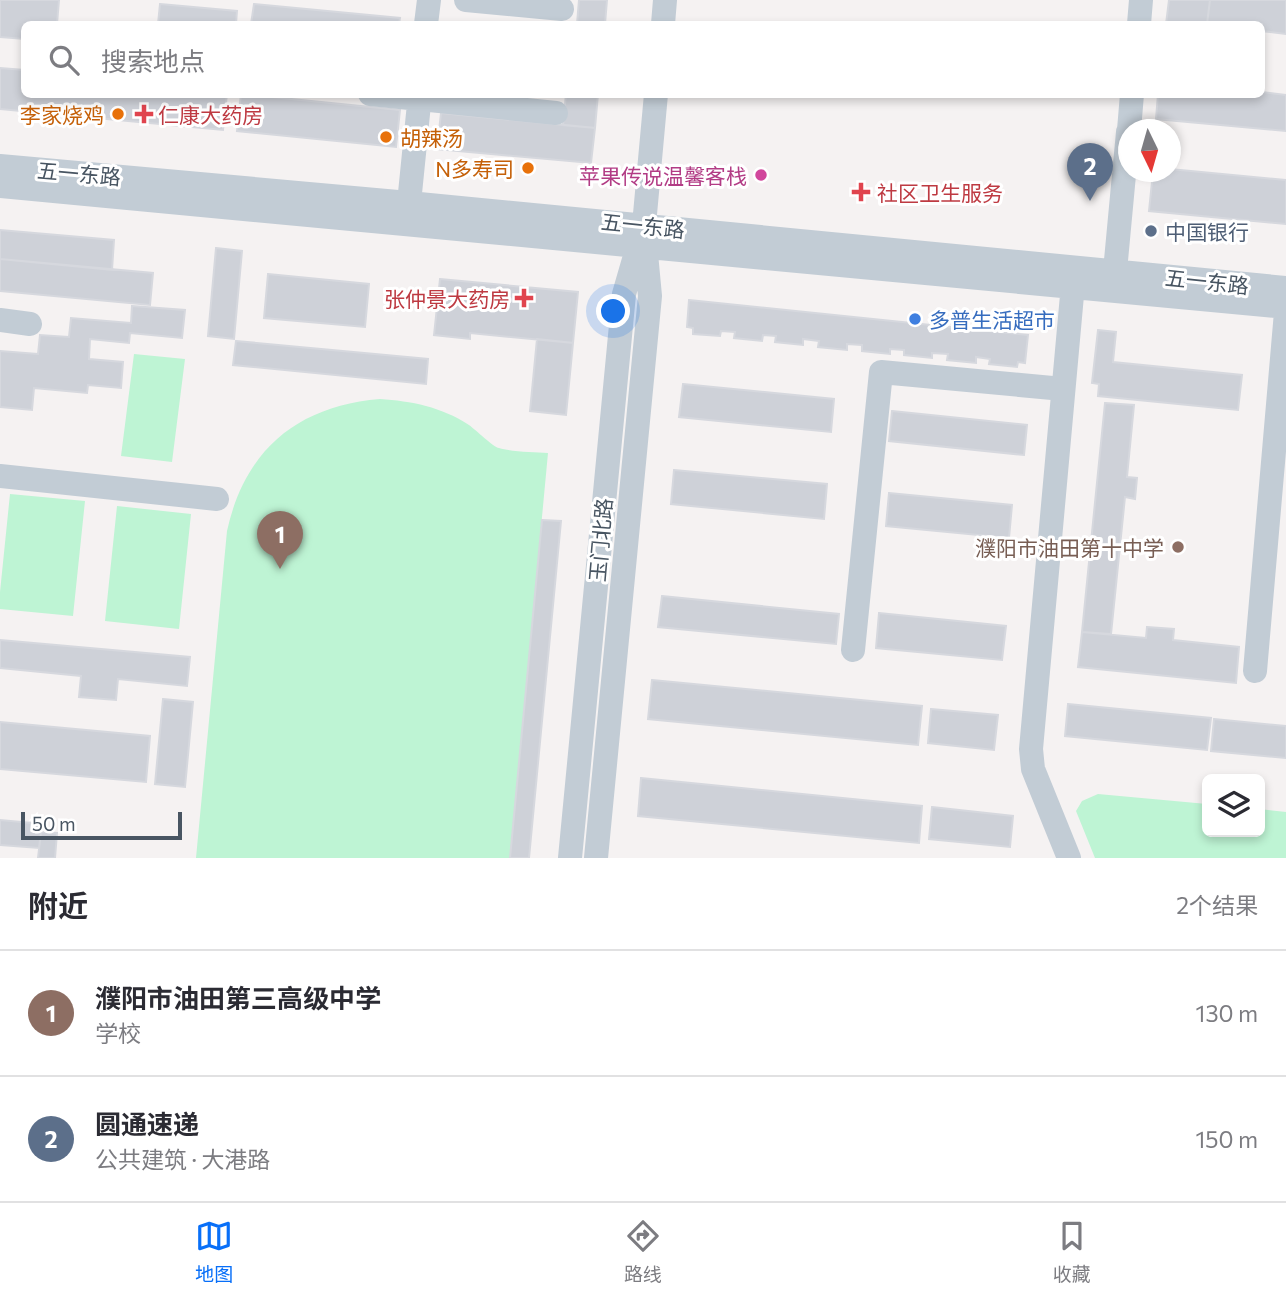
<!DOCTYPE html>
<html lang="zh">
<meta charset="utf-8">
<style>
:root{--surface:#fff;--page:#f2f2f3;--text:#2b2b33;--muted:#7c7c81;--line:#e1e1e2;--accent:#086ff8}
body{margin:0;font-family:Commissioner,"Noto Sans SC",sans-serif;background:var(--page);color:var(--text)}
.controls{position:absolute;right:21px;bottom:21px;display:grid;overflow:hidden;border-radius:10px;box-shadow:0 4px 10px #0003}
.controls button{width:63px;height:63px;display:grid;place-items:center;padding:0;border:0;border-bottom:2px solid var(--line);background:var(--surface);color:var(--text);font:35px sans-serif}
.compass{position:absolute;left:1118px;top:119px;width:63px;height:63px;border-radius:50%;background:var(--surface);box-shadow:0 4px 10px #0003;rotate:175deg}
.scale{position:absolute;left:21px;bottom:18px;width:161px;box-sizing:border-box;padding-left:7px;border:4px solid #485562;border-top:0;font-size:19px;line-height:24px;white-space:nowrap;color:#485562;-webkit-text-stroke:5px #fff;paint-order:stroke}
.you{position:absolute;left:614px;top:312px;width:24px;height:24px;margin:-18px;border:5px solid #fff;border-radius:50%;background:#1a73e8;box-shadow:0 0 0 10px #1a73e833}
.badge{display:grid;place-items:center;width:46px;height:46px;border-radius:50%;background:var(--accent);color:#fff;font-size:23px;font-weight:700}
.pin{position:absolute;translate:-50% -58px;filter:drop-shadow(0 2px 4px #0008)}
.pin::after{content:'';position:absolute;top:37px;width:24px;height:21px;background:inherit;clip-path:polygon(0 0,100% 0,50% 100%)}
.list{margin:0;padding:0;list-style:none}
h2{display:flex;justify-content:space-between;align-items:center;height:91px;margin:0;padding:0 28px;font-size:30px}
h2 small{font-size:23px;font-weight:400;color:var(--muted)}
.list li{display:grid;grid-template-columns:46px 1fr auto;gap:21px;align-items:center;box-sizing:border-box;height:126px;padding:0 28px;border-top:2px solid var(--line)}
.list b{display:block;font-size:26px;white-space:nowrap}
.list p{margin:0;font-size:23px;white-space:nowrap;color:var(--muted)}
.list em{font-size:23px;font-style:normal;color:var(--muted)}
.icon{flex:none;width:38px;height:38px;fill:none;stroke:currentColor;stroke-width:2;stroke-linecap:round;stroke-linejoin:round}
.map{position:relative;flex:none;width:1286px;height:858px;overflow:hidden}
.search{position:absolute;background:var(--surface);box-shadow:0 4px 10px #0003;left:21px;right:21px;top:21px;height:77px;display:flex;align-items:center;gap:18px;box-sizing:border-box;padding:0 24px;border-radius:10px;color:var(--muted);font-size:26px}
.sheet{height:343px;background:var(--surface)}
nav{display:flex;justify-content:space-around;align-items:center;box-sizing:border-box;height:98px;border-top:2px solid var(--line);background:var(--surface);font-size:19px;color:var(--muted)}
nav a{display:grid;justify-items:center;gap:4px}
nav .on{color:var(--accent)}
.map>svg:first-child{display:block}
</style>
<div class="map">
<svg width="1286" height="858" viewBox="0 0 1286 858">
<rect width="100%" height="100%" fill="#f5f2f2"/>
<path fill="#bef4d4" d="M134,354L185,359L172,462L121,456Z
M380,399C411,401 442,407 469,425C476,430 493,447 499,448C512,452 534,452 548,453L510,858H196L227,531C245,449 298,406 380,399Z
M10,494L85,501L73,616L0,609V592Z
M117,506L191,514L179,629L105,621Z
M1098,794L1207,804V832H1260V809L1286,812V858H1095L1076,811L1082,801Z"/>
<path fill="#ced1d8" stroke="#d6d8de" stroke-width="2" d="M0,0H59L57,24H24V39L0,37Z
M579,0H607L605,24H577Z
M1169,0H1210L1207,24H1166Z
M1210,0H1286V34L1262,31V24H1207Z
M160,4L237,11L236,24H158Z
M254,4L400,18L399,24H251Z
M0,68L24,70V94H227L223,130L0,109Z
M1262,92L1286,95V131L1156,119L1158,94H1262Z
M241,94L400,110L396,147L237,131Z
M566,94H598L595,128L563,125Z
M441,113L595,128L591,163L437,149Z
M1170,169L1286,180V224L1149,211L1153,172H1170Z
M0,230L114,240L112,270L0,259Z
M216,248L242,251L234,339L208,336Z
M0,259L153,273L150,305L0,291Z
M268,274L369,284L365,327L264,318Z
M440,279L578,292L573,343L470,333V339L434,335Z
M689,300L1028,335L1025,363L1018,362L1017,367L989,364L990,359L976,357V363L947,360L948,354L932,353V358L904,355V350L890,349V354L862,351V345L847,344V350L818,347L819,341L803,339V345L775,342L776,336L763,335L762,341L734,338L735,332L721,331L720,336L693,334V328L687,327Z
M132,306L185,310L182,338L130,333L129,343L90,339L89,359L123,362L121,388L88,385L87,393L34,388L32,410L0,407V351L38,354L40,335L69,337L71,318L131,323Z
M1098,330L1116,332L1113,362L1242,375L1238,410L1098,396L1099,384L1092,383Z
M537,339L573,343L566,415L530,411Z
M236,341L428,359L426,384L233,365Z
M683,384L834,399L831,432L679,417Z
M1105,403L1134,405L1127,477L1137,478L1135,499L1125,497L1111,634L1082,632Z
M892,411L1027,425L1024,455L889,441Z
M674,470L827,484L824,519L671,504Z
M889,493L1012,505L1009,538L886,526Z
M542,520L561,521L529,858H510Z
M662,596L839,614L836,644L658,627Z
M879,613L1006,626L1002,660L876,648Z
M1147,627L1174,629L1173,640L1239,647L1236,683L1078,667L1082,632L1146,638Z
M0,640L190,657L187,686L118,679L116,700L79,697L81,676L0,668Z
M652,680L922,706L918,745L648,719Z
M163,699L193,702L185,787L155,784Z
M1068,704L1211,718L1207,750L1065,736Z
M931,709L998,715L994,750L928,743Z
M1214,719L1286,726V758L1211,751Z
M0,722L150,736L146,782L0,769Z
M641,778L922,806L919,843L638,816Z
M932,807L1013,816L1010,847L929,839Z
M0,820L42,824L39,848L0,845Z
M41,832L57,833L55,858H38Z"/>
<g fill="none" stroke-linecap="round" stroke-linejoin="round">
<path stroke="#c2ccd5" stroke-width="24" d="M466,0L562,9
M426,24L429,0
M663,24L665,0
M1139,24L1141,0
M370,94L556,113
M1129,130L1132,94
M0,166L409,203L1286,288
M0,186L1286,307
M409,203L420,94
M1115,271L1128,132
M0,320L30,324
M0,476L217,499
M853,650L881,372L1063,389
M1255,671L1286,312
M570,858L624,294L644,225L656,94
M596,858L650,296L645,243
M1069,858L1033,769L1031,749L1074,273"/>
</g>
<g fill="#e8710a" stroke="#fff" stroke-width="2.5">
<circle cx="118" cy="114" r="7"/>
<circle cx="386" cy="137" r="7"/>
<circle cx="528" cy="168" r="7"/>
</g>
<g fill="#e0444e" stroke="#fff" stroke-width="2.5">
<path d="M140.5 103.5h7v7h7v7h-7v7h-7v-7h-7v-7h7z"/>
<path d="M857.5 181.5h7v7h7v7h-7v7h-7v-7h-7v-7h7z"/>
<path d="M520.5 287.5h7v7h7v7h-7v7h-7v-7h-7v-7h7z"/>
</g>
<circle fill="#d1479c" stroke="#fff" stroke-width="2.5" cx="761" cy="175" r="7"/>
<circle fill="#5c6f8a" stroke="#fff" stroke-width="2.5" cx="1151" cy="231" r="7"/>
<circle fill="#3f7fe0" stroke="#fff" stroke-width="2.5" cx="915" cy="319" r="7"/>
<circle fill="#8d6e63" stroke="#fff" stroke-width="2.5" cx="1178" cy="547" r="7"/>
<g text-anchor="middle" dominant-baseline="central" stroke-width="6" stroke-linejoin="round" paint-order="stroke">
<g font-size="21" fill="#c56008" stroke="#fff" text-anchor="end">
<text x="104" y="114">李家烧鸡</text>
<text x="400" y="137" text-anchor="start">胡辣汤</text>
<text x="514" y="168">N多寿司</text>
</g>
<g font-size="21" fill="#be3a42" stroke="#fff" text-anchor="start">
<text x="158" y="114">仁康大药房</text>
<text x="877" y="192">社区卫生服务</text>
<text x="510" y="298" text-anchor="end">张仲景大药房</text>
</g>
<g font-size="21" fill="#485562" stroke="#fff">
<text transform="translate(79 173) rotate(5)">五一东路</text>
<text transform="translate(643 225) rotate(6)">五一东路</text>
<text transform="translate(1207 281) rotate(6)">五一东路</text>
<text transform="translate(600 540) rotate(-85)">玉门北路</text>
</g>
<g font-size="21" fill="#b23c85" stroke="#fff" text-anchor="end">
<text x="747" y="175">苹果传说温馨客栈</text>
</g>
<g font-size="21" fill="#4e5e75" stroke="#fff" text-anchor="start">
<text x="1165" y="231">中国银行</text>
</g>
<g font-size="21" fill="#366cbe" stroke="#fff" text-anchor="start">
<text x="929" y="319">多普生活超市</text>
</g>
<g font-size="21" fill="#785e54" stroke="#fff" text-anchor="end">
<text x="1164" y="547">濮阳市油田第十中学</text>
</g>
</g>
</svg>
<div class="controls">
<button><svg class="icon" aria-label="layers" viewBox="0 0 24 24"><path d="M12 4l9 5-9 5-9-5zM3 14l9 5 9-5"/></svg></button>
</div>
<svg class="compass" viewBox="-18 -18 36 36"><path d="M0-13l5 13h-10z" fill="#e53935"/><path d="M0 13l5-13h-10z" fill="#7c7c81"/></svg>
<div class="scale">50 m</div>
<div class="you"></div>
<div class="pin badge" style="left:280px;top:569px;background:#8d6e63">1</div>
<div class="pin badge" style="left:1090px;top:201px;background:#5c6f8a">2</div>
<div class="search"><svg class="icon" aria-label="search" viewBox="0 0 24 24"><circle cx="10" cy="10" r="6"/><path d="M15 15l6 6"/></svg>搜索地点</div>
</div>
<section class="sheet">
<h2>附近<small>2个结果</small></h2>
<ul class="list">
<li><span class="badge" style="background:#8d6e63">1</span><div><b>濮阳市油田第三高级中学</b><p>学校</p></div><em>130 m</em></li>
<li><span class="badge" style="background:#5c6f8a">2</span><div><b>圆通速递</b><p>公共建筑 · 大港路</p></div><em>150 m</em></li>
</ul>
</section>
<nav>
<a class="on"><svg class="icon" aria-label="map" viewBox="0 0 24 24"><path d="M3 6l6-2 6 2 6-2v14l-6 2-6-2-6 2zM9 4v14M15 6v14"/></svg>地图</a>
<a><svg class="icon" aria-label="directions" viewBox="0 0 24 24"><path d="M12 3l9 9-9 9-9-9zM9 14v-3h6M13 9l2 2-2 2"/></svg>路线</a>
<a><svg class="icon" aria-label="saved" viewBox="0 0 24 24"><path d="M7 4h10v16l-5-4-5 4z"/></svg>收藏</a>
</nav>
